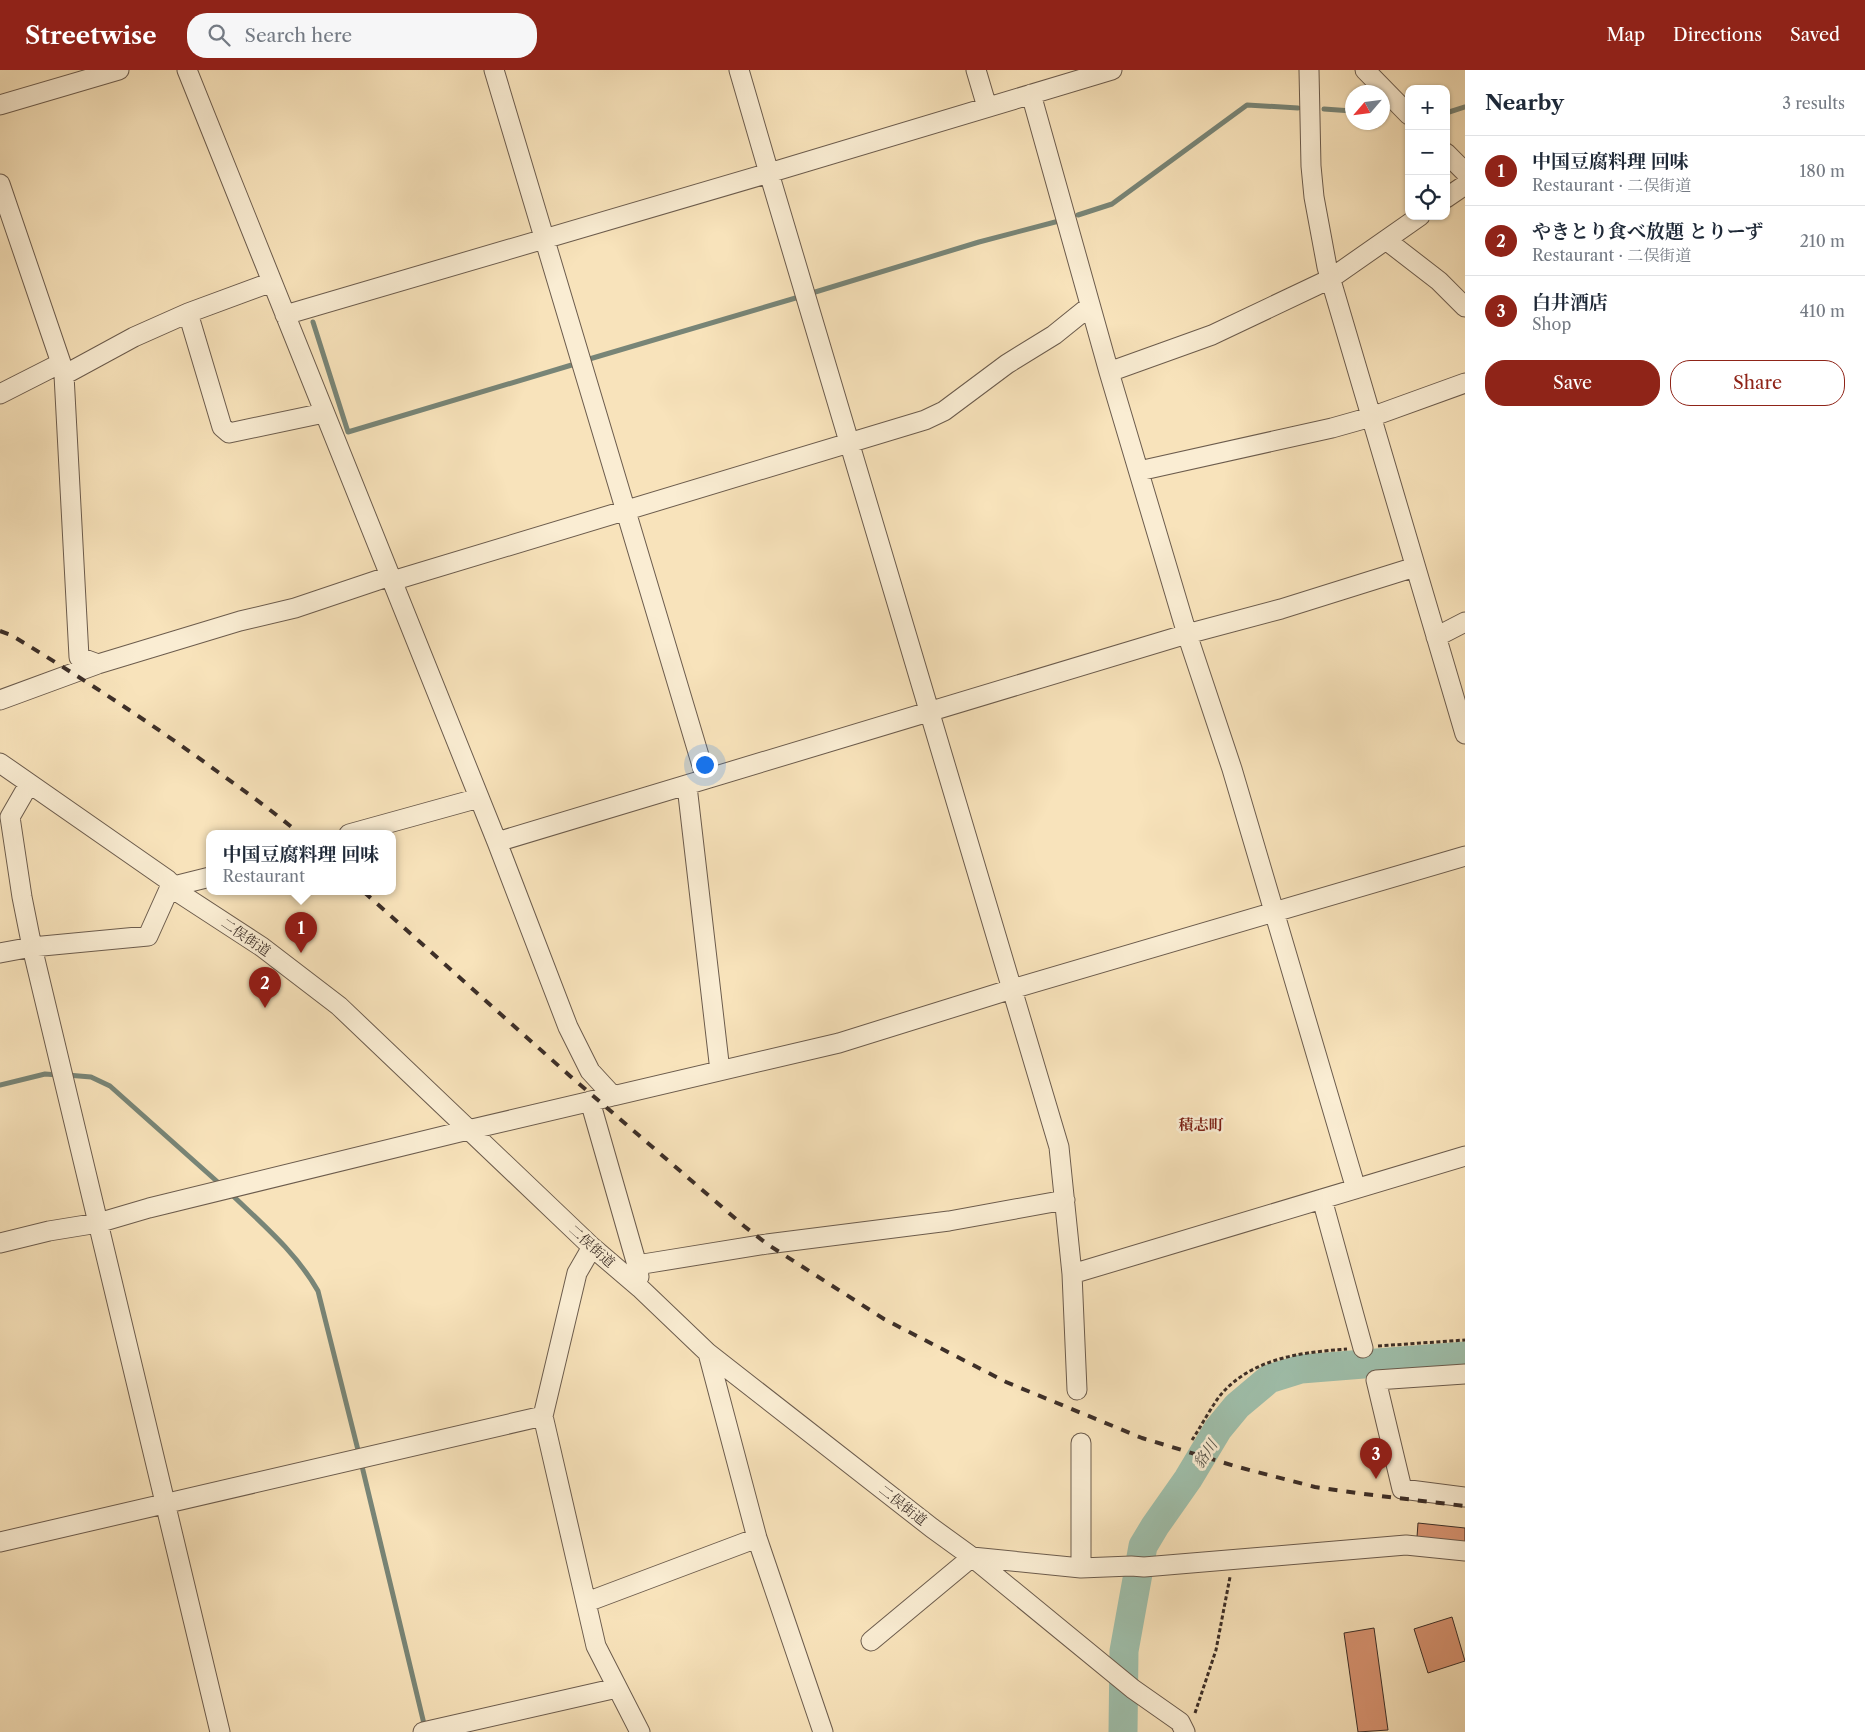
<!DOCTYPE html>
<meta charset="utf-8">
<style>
:root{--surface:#fff;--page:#f6f6f7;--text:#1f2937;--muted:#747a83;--line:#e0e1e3;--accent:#8f2418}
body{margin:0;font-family:"Libre Caslon Text","Noto Serif JP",serif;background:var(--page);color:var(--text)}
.controls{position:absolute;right:15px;top:15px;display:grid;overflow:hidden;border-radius:10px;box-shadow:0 1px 4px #0004}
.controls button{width:45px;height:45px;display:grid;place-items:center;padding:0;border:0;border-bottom:1px solid var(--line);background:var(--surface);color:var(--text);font:25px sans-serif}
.compass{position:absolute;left:1345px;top:15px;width:45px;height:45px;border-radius:50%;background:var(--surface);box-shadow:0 1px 4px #0004;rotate:242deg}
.you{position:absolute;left:704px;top:694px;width:18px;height:18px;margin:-12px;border:4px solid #fff;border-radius:50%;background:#1a73e8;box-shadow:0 0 0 8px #1a73e833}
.badge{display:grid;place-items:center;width:32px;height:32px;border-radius:50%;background:var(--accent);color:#fff;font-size:16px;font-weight:700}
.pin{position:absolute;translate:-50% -41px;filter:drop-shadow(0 1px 2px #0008)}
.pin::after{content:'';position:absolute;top:26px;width:18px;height:15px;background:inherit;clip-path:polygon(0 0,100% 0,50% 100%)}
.popup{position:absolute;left:206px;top:760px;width:190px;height:65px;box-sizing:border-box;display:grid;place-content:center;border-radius:10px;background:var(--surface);filter:drop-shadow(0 1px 4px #0005);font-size:16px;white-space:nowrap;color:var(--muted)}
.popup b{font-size:19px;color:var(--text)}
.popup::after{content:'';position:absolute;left:50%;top:100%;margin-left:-10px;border:10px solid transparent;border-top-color:var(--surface)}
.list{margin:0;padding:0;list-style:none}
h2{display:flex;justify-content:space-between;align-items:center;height:65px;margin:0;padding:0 20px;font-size:21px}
h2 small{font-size:16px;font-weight:400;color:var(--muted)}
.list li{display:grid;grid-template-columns:32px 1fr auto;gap:15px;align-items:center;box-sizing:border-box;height:70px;padding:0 20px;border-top:1px solid var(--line)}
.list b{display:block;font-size:19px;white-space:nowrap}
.list p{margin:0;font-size:16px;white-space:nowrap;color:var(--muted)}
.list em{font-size:16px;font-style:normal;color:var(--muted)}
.actions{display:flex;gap:10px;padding:15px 20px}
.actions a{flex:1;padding:11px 0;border:1px solid var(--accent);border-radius:20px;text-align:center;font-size:18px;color:var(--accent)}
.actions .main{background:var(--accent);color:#fff}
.icon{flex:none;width:28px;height:28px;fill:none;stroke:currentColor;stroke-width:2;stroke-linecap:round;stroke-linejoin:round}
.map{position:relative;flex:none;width:1465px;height:1662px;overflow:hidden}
header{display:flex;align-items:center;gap:30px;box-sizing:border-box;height:70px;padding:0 25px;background:var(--accent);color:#fff}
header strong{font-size:24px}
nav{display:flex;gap:28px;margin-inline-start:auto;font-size:18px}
.search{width:350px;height:45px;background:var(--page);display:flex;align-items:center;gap:12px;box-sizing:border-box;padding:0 18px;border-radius:20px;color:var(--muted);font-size:19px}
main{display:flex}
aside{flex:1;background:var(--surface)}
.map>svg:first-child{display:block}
</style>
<header>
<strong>Streetwise</strong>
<div class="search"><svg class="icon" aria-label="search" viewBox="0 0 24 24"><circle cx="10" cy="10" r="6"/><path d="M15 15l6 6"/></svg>Search here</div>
<nav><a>Map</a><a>Directions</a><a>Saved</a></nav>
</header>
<main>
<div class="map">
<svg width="1465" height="1662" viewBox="0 0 1465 1662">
<rect width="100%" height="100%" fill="#f8e3bb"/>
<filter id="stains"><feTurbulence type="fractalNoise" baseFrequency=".004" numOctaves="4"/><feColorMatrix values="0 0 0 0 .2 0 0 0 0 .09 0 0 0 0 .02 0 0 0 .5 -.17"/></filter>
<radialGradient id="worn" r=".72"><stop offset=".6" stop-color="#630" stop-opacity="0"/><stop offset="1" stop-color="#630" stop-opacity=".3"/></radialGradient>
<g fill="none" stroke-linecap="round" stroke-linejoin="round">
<path stroke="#788577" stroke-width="5" d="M1324,39L1352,41
M1446,43L1465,37
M1078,145L1112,134L1247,35L1298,38
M812,223L979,172L1059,151
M313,252L348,362L575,294
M586,290L799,227
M67,1005L91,1007L110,1016L221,1115
M0,1015L45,1004L58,1005
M229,1122C261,1153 296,1182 318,1221L359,1384
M361,1392L425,1658"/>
<path stroke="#9fbfab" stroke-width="29" d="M1123,1662L1124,1581L1143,1476L1155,1456L1188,1409L1218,1359L1237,1336L1269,1309L1301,1299L1465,1286"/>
</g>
<path fill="#d89472" stroke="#3d2f28" d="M1418,1453L1465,1458V1472L1417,1467Z
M1452,1547L1465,1591L1428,1603L1414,1559Z
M1374,1558L1388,1660L1358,1662L1344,1563Z"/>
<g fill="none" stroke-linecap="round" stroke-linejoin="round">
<g stroke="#6c5c4d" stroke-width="21">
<path id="minor" d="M187,0L497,772L568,957L590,1001L613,1026
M494,0L706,709
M976,0L987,37
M1112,0L769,103L1059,1077L1072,1204L1465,1086
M1309,0L1311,96L1314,127L1327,197L1465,664
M1365,0L1409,45
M1031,24L1109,302L1187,564L1232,699L1356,1119
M0,35L119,0
M1446,83L1465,102
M0,114L61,293
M1446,128L1465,115
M1386,170L1439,211L1465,237
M188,243L222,357L229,363L324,343
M285,245L769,103L739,0
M1109,302L1212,265L1330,209L1420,146
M64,305L134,267L188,243L272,212
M0,324L61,293L64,305L79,587L98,594L240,551L295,538L390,506
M1139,401L1332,358L1371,347L1465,313
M392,511L925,350L944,341L1007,294L1054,265L1090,236
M1436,567L1465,552
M0,630L98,594
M0,693L168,810L170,817L262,877L339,936L592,1177L640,1218L708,1283L932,1458L972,1487L1133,1619L1180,1652L1185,1662
M29,714L10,747L22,827L32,877L220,1662
M687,716L720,1001
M349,764L479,728
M497,772L1187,564L1281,539L1415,497
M0,883L32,877L148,866L170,817L210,807
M590,1031L637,1195L639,1207
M1322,1129L1363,1278
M0,1173L49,1161L98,1153L149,1138L468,1060L839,973L1012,919L1465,786
M592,1177L577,1203L543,1346L596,1576L640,1662
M637,1195L767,1174L949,1151L1065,1130
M1072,1204L1077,1320
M708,1283L757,1468L823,1662
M1465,1304L1376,1310L1402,1419L1465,1427
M0,1472L543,1346
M1081,1498V1373
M587,1532L757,1468
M871,1571L972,1487L1081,1498L1131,1496L1144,1497L1406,1475L1465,1481
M423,1662L617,1618"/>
</g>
<path stroke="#3d2f28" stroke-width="3" stroke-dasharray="4 2.5" stroke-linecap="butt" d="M1378,1276L1465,1270
M1192,1370C1201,1357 1215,1329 1226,1319C1258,1287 1305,1282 1347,1279
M1195,1643L1216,1580L1230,1507"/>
<use href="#minor" stroke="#faedd3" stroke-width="19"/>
<path stroke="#3d2f28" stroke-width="4" stroke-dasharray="9 9" stroke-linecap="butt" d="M0,561L11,565C82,608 151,653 218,702C246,722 274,742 300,764
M364,822L570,1006L744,1156L767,1174L884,1249L1006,1312L1142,1368L1238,1397L1315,1417L1364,1424L1465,1436"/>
</g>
<g text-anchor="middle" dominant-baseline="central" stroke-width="5" stroke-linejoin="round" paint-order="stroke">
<g font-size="14" fill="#3d2f28" stroke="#faedd3">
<text transform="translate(246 867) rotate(34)">二俣街道</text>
<text transform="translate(592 1176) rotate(42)">二俣街道</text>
<text transform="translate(903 1435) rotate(38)">二俣街道</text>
</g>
<g font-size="15" font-weight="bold" fill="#7a1f14" stroke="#faedd3">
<text x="1201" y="1054">積志町</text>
</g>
<g font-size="15" font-style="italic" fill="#565349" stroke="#faedd3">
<text transform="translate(1205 1384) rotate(-56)">貉川</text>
</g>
</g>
<rect width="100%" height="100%" filter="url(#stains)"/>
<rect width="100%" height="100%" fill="url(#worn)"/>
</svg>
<div class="controls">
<button>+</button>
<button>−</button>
<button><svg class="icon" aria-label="locate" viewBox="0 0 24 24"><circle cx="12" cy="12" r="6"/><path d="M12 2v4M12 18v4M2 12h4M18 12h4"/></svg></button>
</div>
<svg class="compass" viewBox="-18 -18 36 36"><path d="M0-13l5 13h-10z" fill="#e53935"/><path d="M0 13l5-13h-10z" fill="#747a83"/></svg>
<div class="you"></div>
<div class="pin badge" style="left:301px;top:883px">1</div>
<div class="popup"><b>中国豆腐料理 回味</b>Restaurant</div>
<div class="pin badge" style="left:265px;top:938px">2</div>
<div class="pin badge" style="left:1376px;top:1409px">3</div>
</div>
<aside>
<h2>Nearby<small>3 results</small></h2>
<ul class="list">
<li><span class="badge">1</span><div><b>中国豆腐料理 回味</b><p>Restaurant · 二俣街道</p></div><em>180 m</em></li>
<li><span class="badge">2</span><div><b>やきとり食べ放題 とりーず</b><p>Restaurant · 二俣街道</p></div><em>210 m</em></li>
<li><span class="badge">3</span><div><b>白井酒店</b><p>Shop</p></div><em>410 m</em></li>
</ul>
<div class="actions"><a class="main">Save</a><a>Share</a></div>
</aside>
</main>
